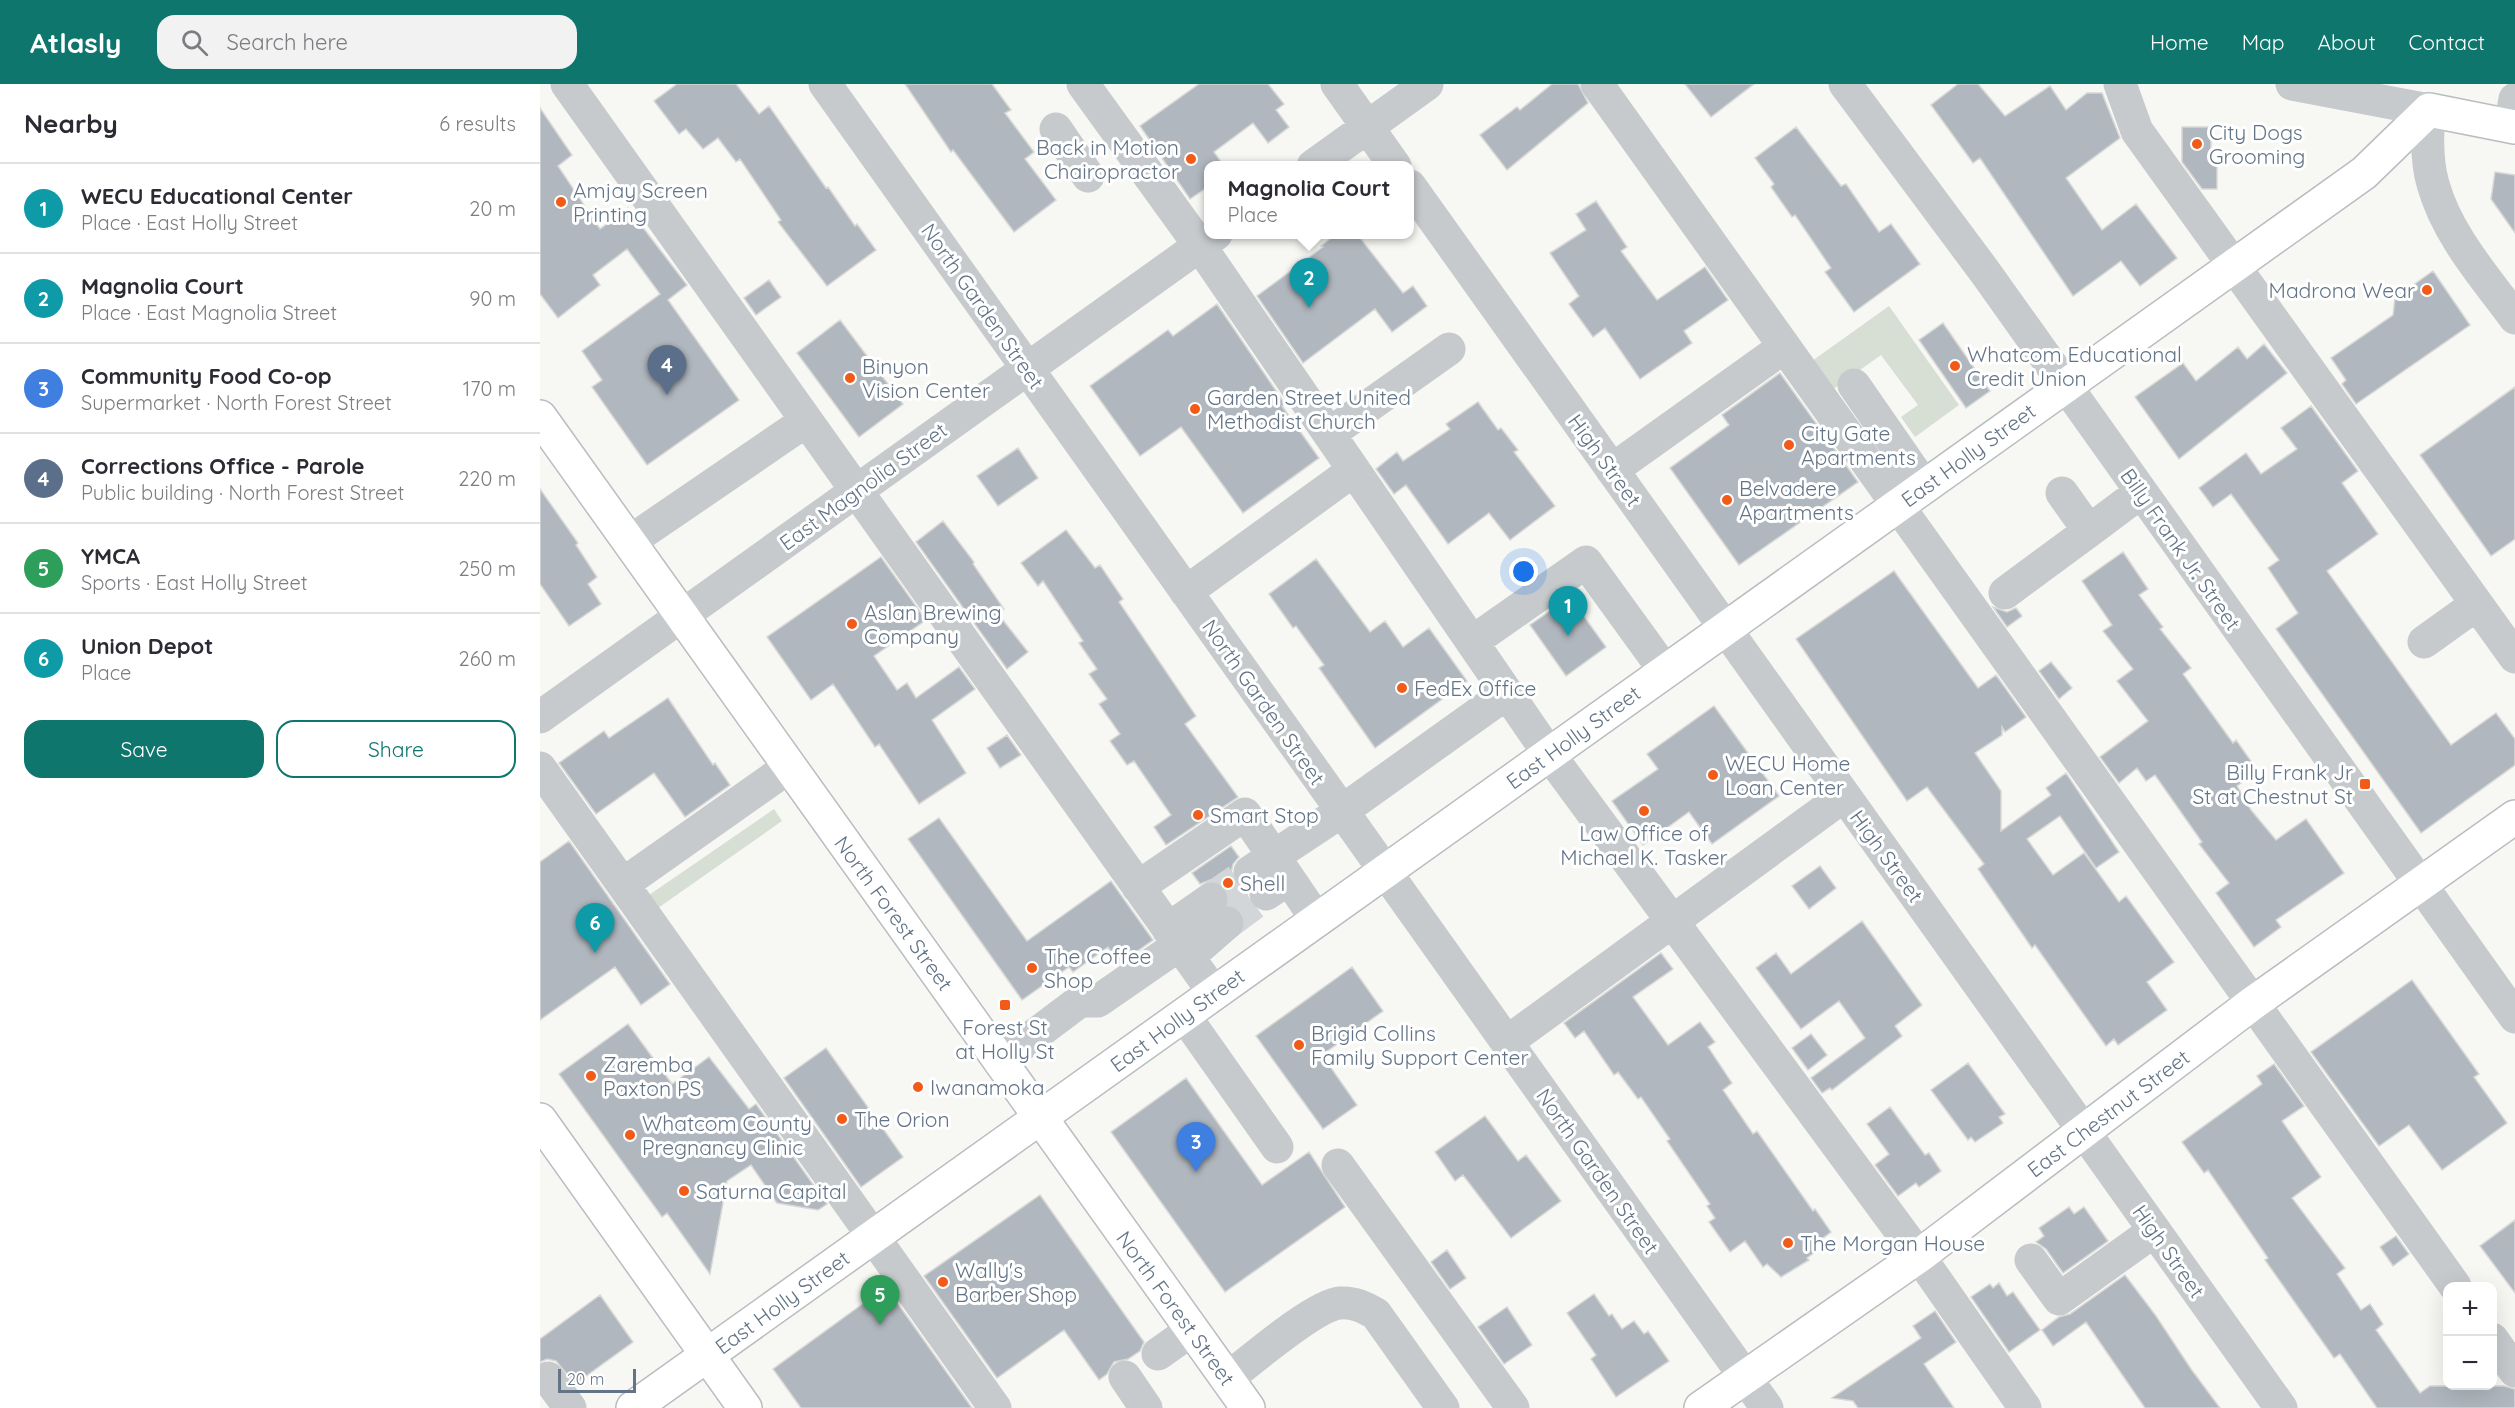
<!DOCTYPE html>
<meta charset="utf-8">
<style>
:root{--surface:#fff;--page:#f2f2f3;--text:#2b2b33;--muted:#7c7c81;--line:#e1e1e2;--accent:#0f766e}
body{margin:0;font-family:Quicksand,sans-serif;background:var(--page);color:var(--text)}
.controls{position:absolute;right:18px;bottom:18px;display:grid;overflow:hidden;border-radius:12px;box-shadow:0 6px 24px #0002}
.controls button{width:54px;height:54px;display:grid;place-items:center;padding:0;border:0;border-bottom:2px solid var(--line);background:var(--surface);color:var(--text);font:30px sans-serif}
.scale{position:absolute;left:18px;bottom:15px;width:78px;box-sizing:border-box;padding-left:6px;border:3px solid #637487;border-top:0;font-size:16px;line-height:21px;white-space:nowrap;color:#637487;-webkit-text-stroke:4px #fff;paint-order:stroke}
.you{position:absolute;left:984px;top:488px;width:21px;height:21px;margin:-15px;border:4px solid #fff;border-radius:50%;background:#1a73e8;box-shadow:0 0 0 9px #1a73e833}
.badge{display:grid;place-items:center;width:39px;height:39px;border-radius:50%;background:var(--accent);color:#fff;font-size:20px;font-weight:700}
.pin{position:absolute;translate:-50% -50px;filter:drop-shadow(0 2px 3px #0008)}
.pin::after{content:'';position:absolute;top:32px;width:21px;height:18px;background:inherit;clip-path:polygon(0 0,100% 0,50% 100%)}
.popup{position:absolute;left:664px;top:77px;width:210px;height:78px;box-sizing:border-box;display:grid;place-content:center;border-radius:12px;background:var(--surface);filter:drop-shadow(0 2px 4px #0005);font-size:20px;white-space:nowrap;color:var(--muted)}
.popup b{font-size:22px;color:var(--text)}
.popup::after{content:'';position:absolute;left:50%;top:100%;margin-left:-12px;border:12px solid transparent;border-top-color:var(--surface)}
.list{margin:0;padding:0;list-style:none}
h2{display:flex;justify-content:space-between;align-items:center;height:78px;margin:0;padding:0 24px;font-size:26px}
h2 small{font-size:20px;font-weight:400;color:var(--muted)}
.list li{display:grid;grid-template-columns:39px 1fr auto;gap:18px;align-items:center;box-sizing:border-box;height:90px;padding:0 24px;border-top:2px solid var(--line)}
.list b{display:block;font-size:22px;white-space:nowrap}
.list p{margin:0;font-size:20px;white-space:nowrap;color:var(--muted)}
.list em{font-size:20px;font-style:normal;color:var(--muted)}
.actions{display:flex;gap:12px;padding:18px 24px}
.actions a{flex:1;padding:14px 0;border:2px solid var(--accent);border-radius:18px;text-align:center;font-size:21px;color:var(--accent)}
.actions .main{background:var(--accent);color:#fff}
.icon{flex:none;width:33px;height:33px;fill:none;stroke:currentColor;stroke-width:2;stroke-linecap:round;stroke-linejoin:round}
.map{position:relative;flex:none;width:1975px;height:1324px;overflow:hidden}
header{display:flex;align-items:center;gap:36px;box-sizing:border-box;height:84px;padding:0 30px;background:var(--accent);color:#fff}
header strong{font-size:28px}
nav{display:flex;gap:33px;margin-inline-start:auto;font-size:21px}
.search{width:420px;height:54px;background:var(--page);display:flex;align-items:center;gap:15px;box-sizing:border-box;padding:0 21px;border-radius:18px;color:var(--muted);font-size:22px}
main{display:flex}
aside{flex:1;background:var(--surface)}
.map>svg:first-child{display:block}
</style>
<header>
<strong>Atlasly</strong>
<div class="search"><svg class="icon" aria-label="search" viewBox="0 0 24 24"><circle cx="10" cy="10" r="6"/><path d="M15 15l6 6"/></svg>Search here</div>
<nav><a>Home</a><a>Map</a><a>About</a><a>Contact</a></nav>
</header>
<main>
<aside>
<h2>Nearby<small>6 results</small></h2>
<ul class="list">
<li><span class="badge" style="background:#0f9aa8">1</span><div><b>WECU Educational Center</b><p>Place · East Holly Street</p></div><em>20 m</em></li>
<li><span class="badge" style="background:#0f9aa8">2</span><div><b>Magnolia Court</b><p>Place · East Magnolia Street</p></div><em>90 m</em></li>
<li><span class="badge" style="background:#3f7fe0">3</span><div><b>Community Food Co-op</b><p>Supermarket · North Forest Street</p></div><em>170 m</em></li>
<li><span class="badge" style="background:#5c6f8a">4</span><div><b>Corrections Office - Parole</b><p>Public building · North Forest Street</p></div><em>220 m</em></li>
<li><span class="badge" style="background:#2e9e5b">5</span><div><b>YMCA</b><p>Sports · East Holly Street</p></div><em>250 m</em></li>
<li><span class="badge" style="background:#0f9aa8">6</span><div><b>Union Depot</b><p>Place</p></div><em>260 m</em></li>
</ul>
<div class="actions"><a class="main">Save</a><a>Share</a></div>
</aside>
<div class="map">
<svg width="1975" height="1324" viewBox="0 0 1975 1324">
<rect width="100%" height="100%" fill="#f7f7f3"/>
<path fill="#d7dfd4" d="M1349,222L1419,321L1375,353L1361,333L1378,321L1341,271L1292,306L1272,277Z
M234,725L242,737L118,824L109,811Z"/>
<path fill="#b0b7be" stroke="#d8d8d6" stroke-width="1.5" d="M137,0H196L219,30L229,22L286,104L288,103L315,142L317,140L336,166L287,202L238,138L241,136L200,75L196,78L178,54L163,65L146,45L139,50L114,17Z
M365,0H452L471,26L465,29L494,68L485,75L516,116L474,148L413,66L411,68Z
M659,0H728L744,20L736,26L749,43L728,59L713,39L674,68L683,81H669V102L650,115L600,42Z
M1012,0H1038L1048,19L967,86L940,51L977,23L980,26Z
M1145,0H1214L1171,33Z
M1418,0H1438L1465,32L1510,2L1526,26L1547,9H1562L1580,54L1526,94L1562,146L1596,120L1637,174L1600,202L1581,177L1533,212L1440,74L1433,79L1391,21Z
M0,24L32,71L18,82L60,145L88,124L147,201L128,216L199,316L107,381L52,303L62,296L42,267L120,210L87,165L53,191L60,201L18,234L0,210Z
M1256,43L1301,102L1306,100L1339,148L1351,140L1380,180L1314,228L1285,188L1291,184L1255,131L1252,133L1231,103L1234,100L1215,74Z
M1642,43H1671V77H1677V105H1662L1642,78Z
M1955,88L1975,91V149L1951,115Z
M1056,117L1087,163L1081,167L1117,216L1165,183L1188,216L1144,247L1152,259L1100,295L1065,244L1053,253L1029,220L1039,212L1010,169L1046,146L1036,130Z
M796,150H817L863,209L873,202L887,222L852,248L835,225L763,279L717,212L783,163L781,162Z
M1893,187L1930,241L1816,320L1802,300L1806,296L1791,274L1853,231L1855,214Z
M229,196L241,213L216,231L204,214Z
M677,220L745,320L742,322L779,374L703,429L641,343L600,372L550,302L628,246L633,252Z
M300,236L363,320L319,353L257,269Z
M1403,239L1450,307L1426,324L1379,256Z
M1724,260L1747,289L1639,375L1595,313L1643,279L1656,297L1698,263L1707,275Z
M1240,289L1318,398L1199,481L1130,384L1189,341L1182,331Z
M1975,303V455L1951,472L1880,371Z
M938,318L958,346L961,344L978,366L974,368L1015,422L970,456L949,429L908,460L866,401L854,410L836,385L857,368L863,377L910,345L906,340Z
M1771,322L1818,387L1802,399L1838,450L1787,487L1911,661L1956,629L1975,655V681L1881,749L1736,545L1758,529L1728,484L1739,476L1691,410L1673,423L1659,404L1706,369L1721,390L1757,365L1741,344Z
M478,364L498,394L458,422L437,392Z
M0,405L38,459L36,461L57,493L48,500L61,520L29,542L0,500Z
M403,437L434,478L433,480L464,525L458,530L488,568L467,585L376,458Z
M526,446L555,484L560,481L583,515L579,518L656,632L645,640L698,713L626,761L614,743L631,731L594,677L587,681L570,657L580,650L559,620L567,615L549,590L557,585L539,559L543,557L503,497L498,502L481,479Z
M1583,468L1608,505L1599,511L1623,543L1620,545L1651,584L1643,590L1693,659L1696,656L1718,687L1697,702L1711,726L1736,756L1766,735L1804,789L1736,836L1741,843L1714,863L1676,809L1689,799L1659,760L1662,758L1615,691L1606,697L1597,684L1579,699L1560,673L1608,637L1577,597L1593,585L1563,547L1572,541L1542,497Z
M341,473L386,536L334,572L357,606L367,599L376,614L419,583L435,605L392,636L426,689L379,720L339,660L335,663L293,600L271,616L227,553Z
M776,475L830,548L845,537L863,563L889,544L927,597L835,664L779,584L784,581L756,542L753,544L729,510Z
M1354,487L1438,604L1456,591L1486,633L1465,648L1462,643V651L1435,669L1461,707V747L1511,711L1506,704L1526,689L1579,768L1556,784L1520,732L1487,755L1513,791L1544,769L1579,818L1586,812L1634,878L1607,898L1627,926L1578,961L1574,955L1566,962L1495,861L1492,864L1438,785L1444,780L1387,703L1367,717L1256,555Z
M1030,513L1066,563L1026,592L990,541Z
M1453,523L1467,528L1476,524L1482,532L1467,543Z
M1511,578L1532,604L1519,615L1499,587Z
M128,614L173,681L175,679L190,701L145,733L114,689L56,730L19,679L64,647L69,654Z
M1174,622L1239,712L1172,760L1149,728L1103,761L1072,717L1118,685L1107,670Z
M467,651L481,671L460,684L447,664Z
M399,734L487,857L571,797L613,856L579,880L568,863L533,888L529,883L482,916L368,755Z
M29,757L130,900L101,921L75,883L0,936V778Z
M691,762L699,773L693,780L691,789L694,798L701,804L708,806L707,812L714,824L703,831L701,826L688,821L690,813L687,805L679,798L670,796L660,800L652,789Z
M1280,782L1296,804L1269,825L1252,802Z
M1322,837L1382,921L1355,942L1362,952L1292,1006L1290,1004L1282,1009L1271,994L1325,954L1299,917L1261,945L1216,884L1236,869L1251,890Z
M1121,869L1133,885L1093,913L1128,961L1160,938L1175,958L1168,963L1192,999L1183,1006L1213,1050L1217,1047L1273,1127L1275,1125L1291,1148L1275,1160L1279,1165L1267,1174L1269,1176L1241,1193L1227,1180L1223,1183L1205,1157L1190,1168L1169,1138L1175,1134L1167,1122L1170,1120L1127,1057L1130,1055L1101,1013L1098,1015L1078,988L1074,991L1044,947L1035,954L1024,939Z
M812,883L843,927L782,971L817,1021L783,1045L716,952Z
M1872,896L1939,990L1934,993L1967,1039L1902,1086L1869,1041L1839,1062L1771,968Z
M88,940L132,1000L169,973L209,1025L216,1020L287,1120L278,1126L237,1119L211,1081L187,1097L170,1190L127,1129L122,1133L19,990Z
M1271,950L1287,971L1268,986L1252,964Z
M286,964L363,1073L321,1103L244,994Z
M1428,979L1465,1030L1459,1033L1463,1039L1435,1058L1431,1053L1428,1056L1391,1006Z
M1734,980L1764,1022L1742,1037L1781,1093L1752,1114L1805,1184L1797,1190L1821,1226L1830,1220L1843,1240L1836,1246L1880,1309L1890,1302H1964L1975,1305V1324H1837L1800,1270L1794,1274L1725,1176L1728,1174L1668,1086L1664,1089L1642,1058L1722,1000L1717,992Z
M646,994L722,1101L769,1068L805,1123L685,1208L571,1048Z
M1350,1023L1385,1071L1389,1069L1401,1087L1379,1103L1376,1099L1358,1112L1335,1081L1349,1070L1327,1040Z
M945,1032L978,1077L986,1071L1021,1117L971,1154L923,1091L915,1097L895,1068Z
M500,1111L604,1258L600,1267L588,1275L574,1278L567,1290L559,1296L524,1246L457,1294L384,1192Z
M1529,1123L1534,1130L1544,1123L1568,1157L1523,1189L1506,1165L1496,1158L1504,1152L1499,1144Z
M1975,1136V1209L1940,1162Z
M1856,1152L1869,1170L1853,1182L1840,1163Z
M907,1166L926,1194L910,1205L891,1178Z
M1585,1191L1616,1232L1651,1285L1680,1324H1605L1546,1238L1513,1262L1502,1246L1519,1233L1530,1230Z
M1459,1199L1467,1212L1473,1208L1500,1246L1469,1268L1431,1213L1450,1200L1453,1204Z
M346,1203L432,1324H261L233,1285Z
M1054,1210L1069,1232L1072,1230L1082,1245L1094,1237L1104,1250L1108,1247L1129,1277L1076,1313L1051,1275L1056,1271L1027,1229Z
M60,1211L93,1258L35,1300L16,1277L7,1275L0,1278V1255Z
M967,1223L992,1261L964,1280L938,1243Z
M1395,1227L1416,1258L1384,1280L1414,1324H1318L1313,1317L1292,1314L1381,1254L1373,1242Z"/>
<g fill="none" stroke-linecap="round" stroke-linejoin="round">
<path stroke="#d2d6d8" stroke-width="33" stroke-dasharray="33 16" stroke-linecap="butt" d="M671,815L710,788
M687,839L726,810"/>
<g stroke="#b9bdc1" stroke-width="36">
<path id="major" d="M1889,26L1975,43
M0,333L708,1324
M0,1036L205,1324
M93,1324L1824,89L1889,26
M1161,1324L1379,1172L1713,919L1975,733"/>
</g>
<path stroke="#c6cacd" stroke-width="33" d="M27,0L674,909
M285,0L1227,1324
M543,0L660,162L1009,670L1379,1172L1485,1324
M797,0L855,82
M1057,0L1915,1202
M1305,0L1445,188L1975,933
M1580,0L1597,47L1975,573
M1752,0L1889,26C1887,50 1886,77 1893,100C1907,151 1945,193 1975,234
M1970,42L1975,15
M516,45L548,92
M773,82L887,0
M870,102L1741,1324
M1314,301L1384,402
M789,350L909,265
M1072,386L1244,263
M1522,409L1549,447L1601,408
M89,458L266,337
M646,508L814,386
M1465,509L1549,447
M932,558L1046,478L1125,587
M1884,558L1937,520
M0,633L676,150
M0,684L455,1324
M710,788L802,727L967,609
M83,800L249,683
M598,803L705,730L777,836
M726,810L749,795
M628,845L671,815
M648,873L687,839
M644,931L737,1063
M967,958L1304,712
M460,977L540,917H558L639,861
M798,1081L973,1324
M1491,1176L1519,1215L1614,1147
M1952,1255L1975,1287
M618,1270L652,1246
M585,1293L606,1324
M8,1294L30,1324
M687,1295C710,1277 775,1221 800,1219C814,1218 824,1223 836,1230L903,1324"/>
<use href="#major" stroke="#fff" stroke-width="33"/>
</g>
<g fill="#f25a18" stroke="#fff" stroke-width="2">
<circle cx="1657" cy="60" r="6"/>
<circle cx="651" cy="75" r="6"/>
<circle cx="21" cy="118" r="6"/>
<circle cx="1887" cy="206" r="6"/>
<circle cx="1415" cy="282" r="6"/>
<circle cx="310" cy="294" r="6"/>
<circle cx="655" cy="325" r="6"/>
<circle cx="1249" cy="361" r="6"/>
<circle cx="1187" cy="416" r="6"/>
<circle cx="312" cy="540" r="6"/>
<circle cx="862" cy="604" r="6"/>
<circle cx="1173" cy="691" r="6"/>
<rect x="1819" y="694" width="12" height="12" rx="3"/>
<circle cx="1104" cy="727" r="6"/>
<circle cx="658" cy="731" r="6"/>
<circle cx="688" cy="799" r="6"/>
<circle cx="492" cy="884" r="6"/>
<rect x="459" y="915" width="12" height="12" rx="3"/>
<circle cx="759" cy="961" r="6"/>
<circle cx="51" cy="992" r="6"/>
<circle cx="378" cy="1003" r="6"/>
<circle cx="302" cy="1035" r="6"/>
<circle cx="90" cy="1051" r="6"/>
<circle cx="144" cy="1107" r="6"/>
<circle cx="1248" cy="1159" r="6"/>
<circle cx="403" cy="1198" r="6"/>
</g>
<g text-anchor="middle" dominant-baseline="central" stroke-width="6" stroke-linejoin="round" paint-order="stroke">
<g font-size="21" fill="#637487" stroke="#fff" text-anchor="start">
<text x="1669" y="48">City Dogs<tspan x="1669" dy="24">Grooming</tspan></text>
<text x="639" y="63" text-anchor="end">Back in Motion<tspan x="639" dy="24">Chairopractor</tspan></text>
<text x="33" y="106">Amjay Screen<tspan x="33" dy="24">Printing</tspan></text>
<text x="1875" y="206" text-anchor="end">Madrona Wear</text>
<text x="1427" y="270">Whatcom Educational<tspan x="1427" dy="24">Credit Union</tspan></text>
<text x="322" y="282">Binyon<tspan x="322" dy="24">Vision Center</tspan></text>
<text x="667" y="313">Garden Street United<tspan x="667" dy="24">Methodist Church</tspan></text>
<text x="1261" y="349">City Gate<tspan x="1261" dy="24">Apartments</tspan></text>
<text x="1199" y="404">Belvadere<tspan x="1199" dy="24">Apartments</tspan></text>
<text x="324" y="528">Aslan Brewing<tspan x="324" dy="24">Company</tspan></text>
<text x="874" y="604">FedEx Office</text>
<text x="1185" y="679">WECU Home<tspan x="1185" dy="24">Loan Center</tspan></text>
<text x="1813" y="688" text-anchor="end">Billy Frank Jr<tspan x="1813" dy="24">St at Chestnut St</tspan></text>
<text x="670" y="731">Smart Stop</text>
<text x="1104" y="749" text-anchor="middle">Law Office of<tspan x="1104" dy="24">Michael K. Tasker</tspan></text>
<text x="700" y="799">Shell</text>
<text x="504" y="872">The Coffee<tspan x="504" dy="24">Shop</tspan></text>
<text x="465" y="943" text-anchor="middle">Forest St<tspan x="465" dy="24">at Holly St</tspan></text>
<text x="771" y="949">Brigid Collins<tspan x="771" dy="24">Family Support Center</tspan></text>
<text x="63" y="980">Zaremba<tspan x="63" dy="24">Paxton PS</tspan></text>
<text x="390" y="1003">Iwanamoka</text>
<text x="314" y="1035">The Orion</text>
<text x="102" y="1039">Whatcom County<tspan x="102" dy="24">Pregnancy Clinic</tspan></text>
<text x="156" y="1107">Saturna Capital</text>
<text x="1260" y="1159">The Morgan House</text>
<text x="415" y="1186">Wally's<tspan x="415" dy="24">Barber Shop</tspan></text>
</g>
<g font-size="21" fill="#637487" stroke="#fff">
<text transform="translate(443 222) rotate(55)">North Garden Street</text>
<text transform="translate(1428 371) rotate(-36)">East Holly Street</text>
<text transform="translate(1065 376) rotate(54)">High Street</text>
<text transform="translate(323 402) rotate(-36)">East Magnolia Street</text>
<text transform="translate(1641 465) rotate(55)">Billy Frank Jr. Street</text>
<text transform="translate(724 618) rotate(55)">North Garden Street</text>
<text transform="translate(1033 653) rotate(-36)">East Holly Street</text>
<text transform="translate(1347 772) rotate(54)">High Street</text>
<text transform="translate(354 829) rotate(54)">North Forest Street</text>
<text transform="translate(637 936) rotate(-36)">East Holly Street</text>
<text transform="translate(1568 1029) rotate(-37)">East Chestnut Street</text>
<text transform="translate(1058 1087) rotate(55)">North Garden Street</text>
<text transform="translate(1629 1167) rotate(55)">High Street</text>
<text transform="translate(242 1218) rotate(-36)">East Holly Street</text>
<text transform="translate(636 1224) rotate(54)">North Forest Street</text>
</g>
</g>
</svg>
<div class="controls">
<button>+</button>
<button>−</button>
</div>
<div class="scale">20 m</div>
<div class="you"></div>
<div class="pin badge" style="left:1028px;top:552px;background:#0f9aa8">1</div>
<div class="pin badge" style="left:769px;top:224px;background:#0f9aa8">2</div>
<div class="popup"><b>Magnolia Court</b>Place</div>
<div class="pin badge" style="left:656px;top:1088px;background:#3f7fe0">3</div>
<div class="pin badge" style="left:127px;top:311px;background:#5c6f8a">4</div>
<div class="pin badge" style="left:340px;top:1241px;background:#2e9e5b">5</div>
<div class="pin badge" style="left:55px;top:869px;background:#0f9aa8">6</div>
</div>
</main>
